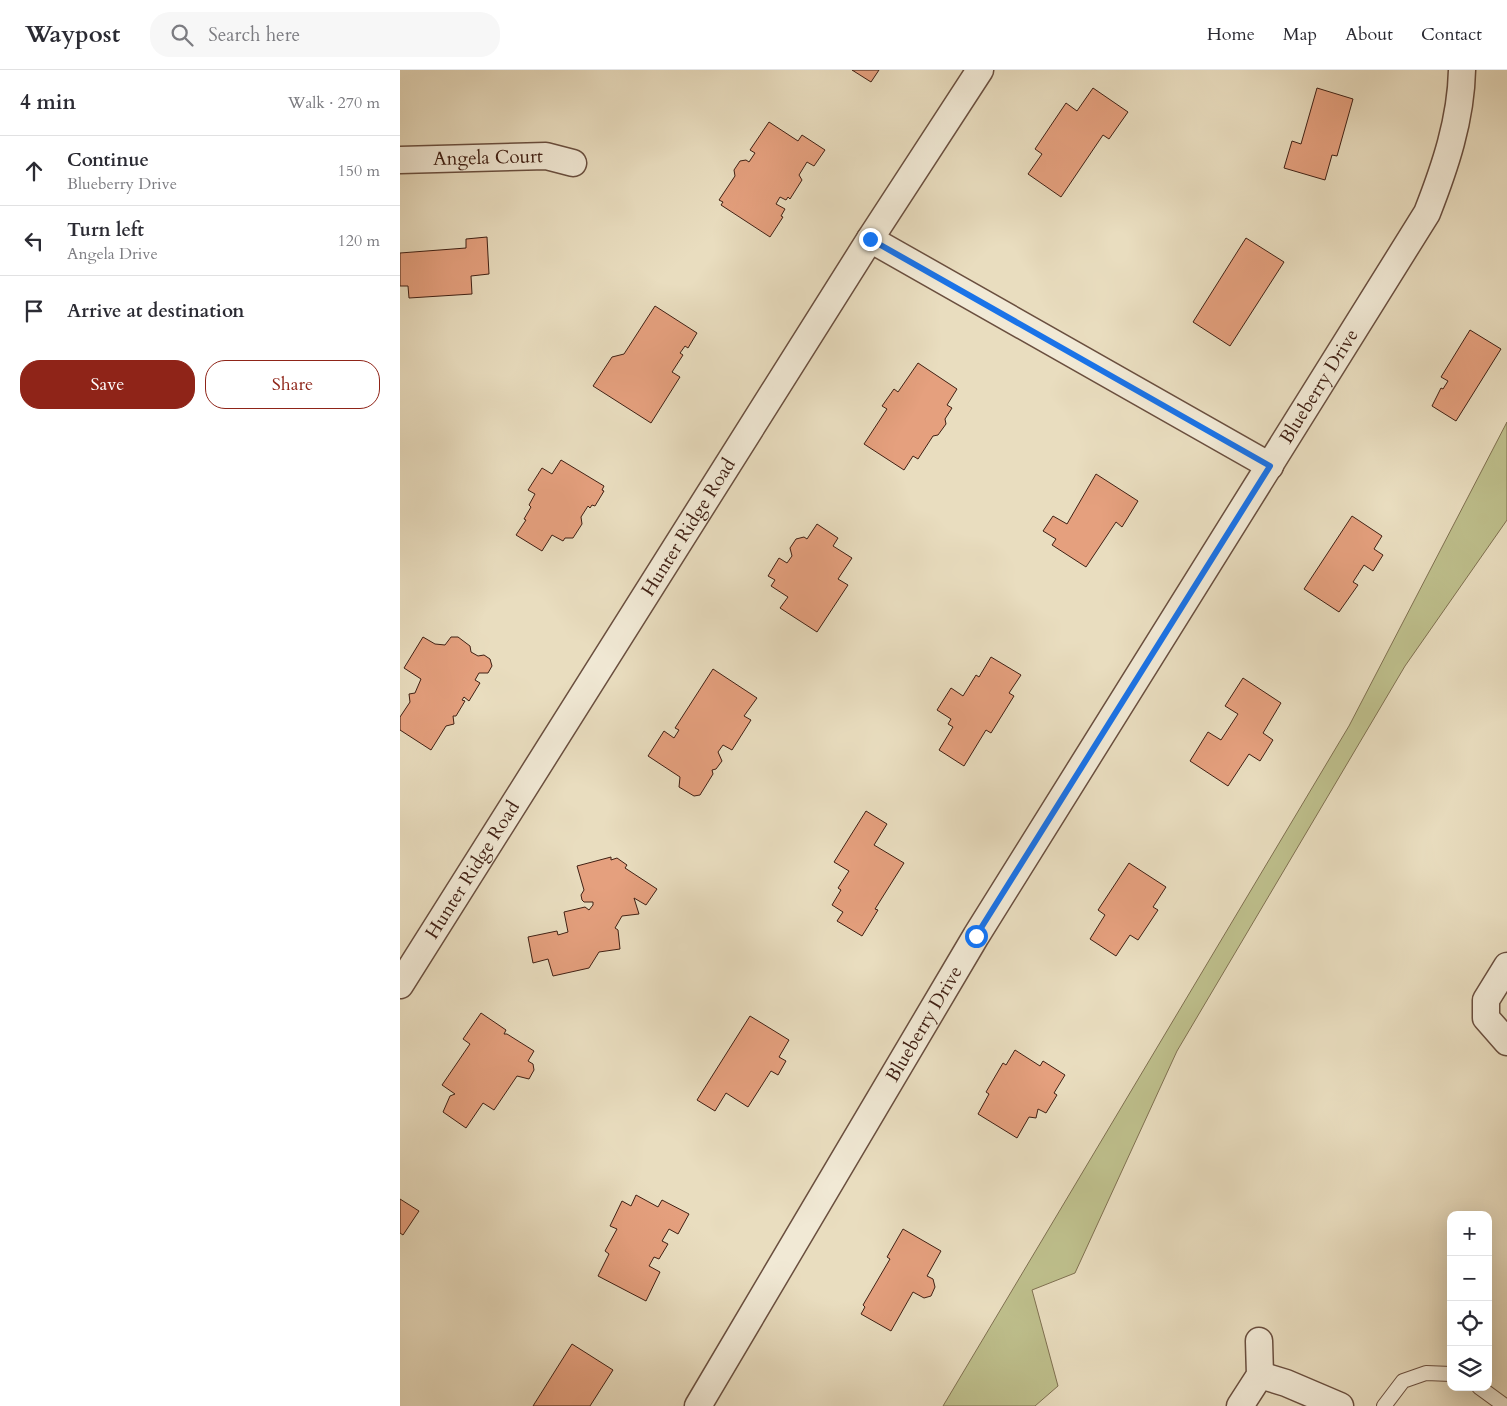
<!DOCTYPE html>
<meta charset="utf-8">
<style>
:root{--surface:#fff;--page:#f7f7f7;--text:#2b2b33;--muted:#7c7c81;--line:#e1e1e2;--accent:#8f2418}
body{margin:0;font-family:Cardo,serif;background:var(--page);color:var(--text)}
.controls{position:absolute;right:15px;bottom:15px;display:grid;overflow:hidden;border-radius:10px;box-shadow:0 5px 20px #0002}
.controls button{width:45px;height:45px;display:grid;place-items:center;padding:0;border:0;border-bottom:1px solid var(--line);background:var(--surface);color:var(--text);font:25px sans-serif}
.stop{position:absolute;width:15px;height:15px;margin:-11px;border:4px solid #1a73e8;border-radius:50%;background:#fff}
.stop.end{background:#1a73e8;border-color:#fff;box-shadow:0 1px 5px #0008}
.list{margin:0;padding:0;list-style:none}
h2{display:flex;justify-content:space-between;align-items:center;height:65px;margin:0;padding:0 20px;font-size:21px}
h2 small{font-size:16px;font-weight:400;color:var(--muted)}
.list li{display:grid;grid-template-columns:32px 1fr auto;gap:15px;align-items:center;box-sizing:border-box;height:70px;padding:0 20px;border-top:1px solid var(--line)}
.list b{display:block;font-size:19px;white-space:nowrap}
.list p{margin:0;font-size:16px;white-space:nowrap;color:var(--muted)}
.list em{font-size:16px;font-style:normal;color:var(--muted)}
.actions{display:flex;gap:10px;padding:15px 20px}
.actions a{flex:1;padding:11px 0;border:1px solid var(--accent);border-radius:20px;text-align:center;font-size:18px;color:var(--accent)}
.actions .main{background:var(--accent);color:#fff}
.icon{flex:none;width:28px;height:28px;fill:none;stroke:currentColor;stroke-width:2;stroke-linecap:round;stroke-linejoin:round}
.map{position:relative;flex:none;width:1107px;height:1336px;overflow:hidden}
header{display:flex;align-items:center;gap:30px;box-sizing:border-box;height:70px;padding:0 25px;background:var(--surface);border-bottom:1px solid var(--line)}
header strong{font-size:24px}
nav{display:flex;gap:28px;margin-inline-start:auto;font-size:18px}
.search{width:350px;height:45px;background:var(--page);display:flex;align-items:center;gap:12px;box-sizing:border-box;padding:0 18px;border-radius:20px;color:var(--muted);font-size:19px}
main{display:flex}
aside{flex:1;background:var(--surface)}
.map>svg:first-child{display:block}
</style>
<header>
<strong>Waypost</strong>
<div class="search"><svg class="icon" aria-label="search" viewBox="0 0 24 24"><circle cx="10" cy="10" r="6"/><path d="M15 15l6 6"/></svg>Search here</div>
<nav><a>Home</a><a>Map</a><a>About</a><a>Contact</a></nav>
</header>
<main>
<aside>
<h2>4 min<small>Walk · 270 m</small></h2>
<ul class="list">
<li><svg class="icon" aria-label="ahead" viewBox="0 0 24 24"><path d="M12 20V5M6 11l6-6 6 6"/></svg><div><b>Continue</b><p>Blueberry Drive</p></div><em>150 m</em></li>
<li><svg class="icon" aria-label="left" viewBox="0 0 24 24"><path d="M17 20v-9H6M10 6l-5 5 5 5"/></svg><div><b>Turn left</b><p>Angela Drive</p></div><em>120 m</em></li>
<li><svg class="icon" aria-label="arrive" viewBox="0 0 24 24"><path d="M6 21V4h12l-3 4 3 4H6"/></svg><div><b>Arrive at destination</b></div></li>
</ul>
<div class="actions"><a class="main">Save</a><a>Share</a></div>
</aside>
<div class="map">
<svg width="1107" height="1336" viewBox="0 0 1107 1336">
<rect width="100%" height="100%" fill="#e9ddbf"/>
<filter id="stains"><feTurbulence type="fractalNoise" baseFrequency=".004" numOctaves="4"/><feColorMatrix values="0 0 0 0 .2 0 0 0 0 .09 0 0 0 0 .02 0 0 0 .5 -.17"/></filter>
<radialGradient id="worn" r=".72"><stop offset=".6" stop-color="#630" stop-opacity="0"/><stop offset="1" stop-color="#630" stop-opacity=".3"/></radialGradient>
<path fill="#bebf8c" stroke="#7f7050" d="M1107,352V450L1005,596L777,981L675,1203L632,1220L658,1316L635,1336H543L949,656Z"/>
<path fill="#e5a07e" stroke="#402014" d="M452,0H479L471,12Z
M693,18L728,42L709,69L703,65L661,127L628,104L642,84L635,79L666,33L677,41Z
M917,18L953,29L937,86L932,85L925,110L884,98L892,71L901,74Z
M369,52L398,71L402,65L425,80L414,96L407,92L399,105L402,110L390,129L388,127L386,130L380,127L376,134L385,139L381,146L383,147L370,167L321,135L323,132L319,130L335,106L334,100L340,91L346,90L349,92L355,83L350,80Z
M87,167L89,204L71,206L72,224L9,228L8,216H0V183L66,178V169Z
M846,168L884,192L830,276L793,252Z
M255,236L297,263L288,278L285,276L280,283L283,285L272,302L280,307L251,353L193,316L212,287L224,284Z
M1070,260L1101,279L1056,351L1032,336L1041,318L1043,319L1048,311L1041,307Z
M518,293L557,319L547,335L552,338L545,349L546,354L538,365L533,366L518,389L513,386L504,400L464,374L487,339L482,336L494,319L498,322Z
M161,390L204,416L202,420L204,421L195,436L192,435L190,438L188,436L181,447L182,454L173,468H165L163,471L152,465L142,481L116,465L126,450L124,449L131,437L129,435L135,424L128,420L142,398L152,404Z
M696,404L738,431L722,457L716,452L686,497L652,475L656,469L643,461L653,446L667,454Z
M952,446L982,466L974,479L983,485L973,501L964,495L953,512L958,515L939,542L904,519Z
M417,454L438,468L433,476L452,488L438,509L448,515L417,562L380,538L388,527L371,516L375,510L368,506L379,488L387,493L392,486L390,478L396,469L404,467L407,469Z
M23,567L35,574L45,575L51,567H58L70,576L71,582L78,586L84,585L90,589L92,596L88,603H79L75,610L80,613L69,631L64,627L62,630L65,631L56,646H53L54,654L46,656L31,680L0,660V647L10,632L9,624L15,623L21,609L4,598Z
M591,587L621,605L609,623L614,626L591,663L586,660L564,696L539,680L553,657L548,654L551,649L537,640L551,618L563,626L576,605L579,607Z
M313,599L357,628L344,646L351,650L332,680L323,675L318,682L322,691L316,699L312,700L313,704L300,725L294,726L279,717L280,707L248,686L264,661L274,668L279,660L275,658Z
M843,608L881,633L863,663L873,670L860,691L849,684L828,716L790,691L808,662L821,670L838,644L825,636Z
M466,741L487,754L474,775L504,793L475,839L478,840L462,866L437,851L443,842L432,835L441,820L438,818L449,801L434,792Z
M211,787V790L217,788L227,795L225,798L257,819L246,835L234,828L239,844L222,846L215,858L218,860L220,879L199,882L189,898L153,906L148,889L133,893L128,867L157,861L158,865L168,862L164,842L185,837L189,840L193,835V832H184L182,830L181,825L184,820L177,796Z
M729,793L766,817L753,837L758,840L738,870L730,865L716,886L690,869L705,845L698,840Z
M81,943L106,960L104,964H107L134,981L128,991L133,994L134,1000L129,1009L117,1006L94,1040L83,1033L66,1058L43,1042L50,1026L55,1024L42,1015L70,974L63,969Z
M350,946L389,970L379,987L386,991L378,1005L371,1001L348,1037L326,1023L315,1041L297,1030Z
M615,980L640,996L643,991L665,1005L654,1023L657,1025L646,1043L638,1039L636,1048L629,1047L617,1068L578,1044L589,1024L586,1022L603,993L606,995Z
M236,1125L258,1137L262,1130L289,1144L278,1164L269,1159L262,1171L268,1174L259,1189L254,1187L249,1196L260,1202L246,1231L198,1206L209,1184L205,1181L217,1159L210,1156L222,1131L231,1136Z
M0,1129L19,1141L3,1165L0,1163Z
M503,1159L541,1181L527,1206L533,1209L535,1217L531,1226L524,1228L513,1222L491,1261L461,1244L465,1237L463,1235L490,1189L487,1187Z
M172,1274L213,1300L190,1336H133Z"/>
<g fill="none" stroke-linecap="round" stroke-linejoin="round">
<g stroke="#6a4f3f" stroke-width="16">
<path id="service" d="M1079,1317L1105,1336
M984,1336L1003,1311L1026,1303L1051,1304"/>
</g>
<g stroke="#6a4f3f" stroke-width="29">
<g id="minor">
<path id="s1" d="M0,90L146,86L173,93"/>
<path d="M470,169L870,396"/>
<path d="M1107,896L1086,930V948L1107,972"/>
<path id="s2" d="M0,915L470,169L580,0"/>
<path d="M860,1305L886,1313L940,1336"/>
<path id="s3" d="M298,1336L576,866L1027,143C1045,97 1061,50 1062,0"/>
<path d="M840,1336L860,1305L859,1271"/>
</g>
</g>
<use href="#service" stroke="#f1e9d5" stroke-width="14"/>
<use href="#minor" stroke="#f1e9d5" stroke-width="26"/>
</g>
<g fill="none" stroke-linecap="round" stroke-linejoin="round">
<path stroke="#1a73e8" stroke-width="6" d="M470,169L870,396L576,866"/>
</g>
<g text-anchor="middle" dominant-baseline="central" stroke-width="4" stroke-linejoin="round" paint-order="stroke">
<g font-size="19" fill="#402014" stroke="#f1e9d5">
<text stroke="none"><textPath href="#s1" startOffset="88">Angela Court</textPath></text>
<text stroke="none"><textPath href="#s3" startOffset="1194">Blueberry Drive</textPath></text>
<text stroke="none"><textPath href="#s2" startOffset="541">Hunter Ridge Road</textPath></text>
<text stroke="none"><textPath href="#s2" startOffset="136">Hunter Ridge Road</textPath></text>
<text stroke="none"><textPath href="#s3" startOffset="444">Blueberry Drive</textPath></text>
</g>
</g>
<rect width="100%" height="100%" filter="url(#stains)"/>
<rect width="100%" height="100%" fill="url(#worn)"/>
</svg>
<div class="controls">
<button>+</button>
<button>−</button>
<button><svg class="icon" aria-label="locate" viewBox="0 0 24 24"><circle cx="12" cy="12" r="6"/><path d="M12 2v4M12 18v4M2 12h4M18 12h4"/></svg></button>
<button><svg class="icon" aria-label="layers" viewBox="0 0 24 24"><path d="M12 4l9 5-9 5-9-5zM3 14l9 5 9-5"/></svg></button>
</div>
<div class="stop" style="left:576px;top:866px"></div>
<div class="stop end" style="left:470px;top:169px"></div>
</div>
</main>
